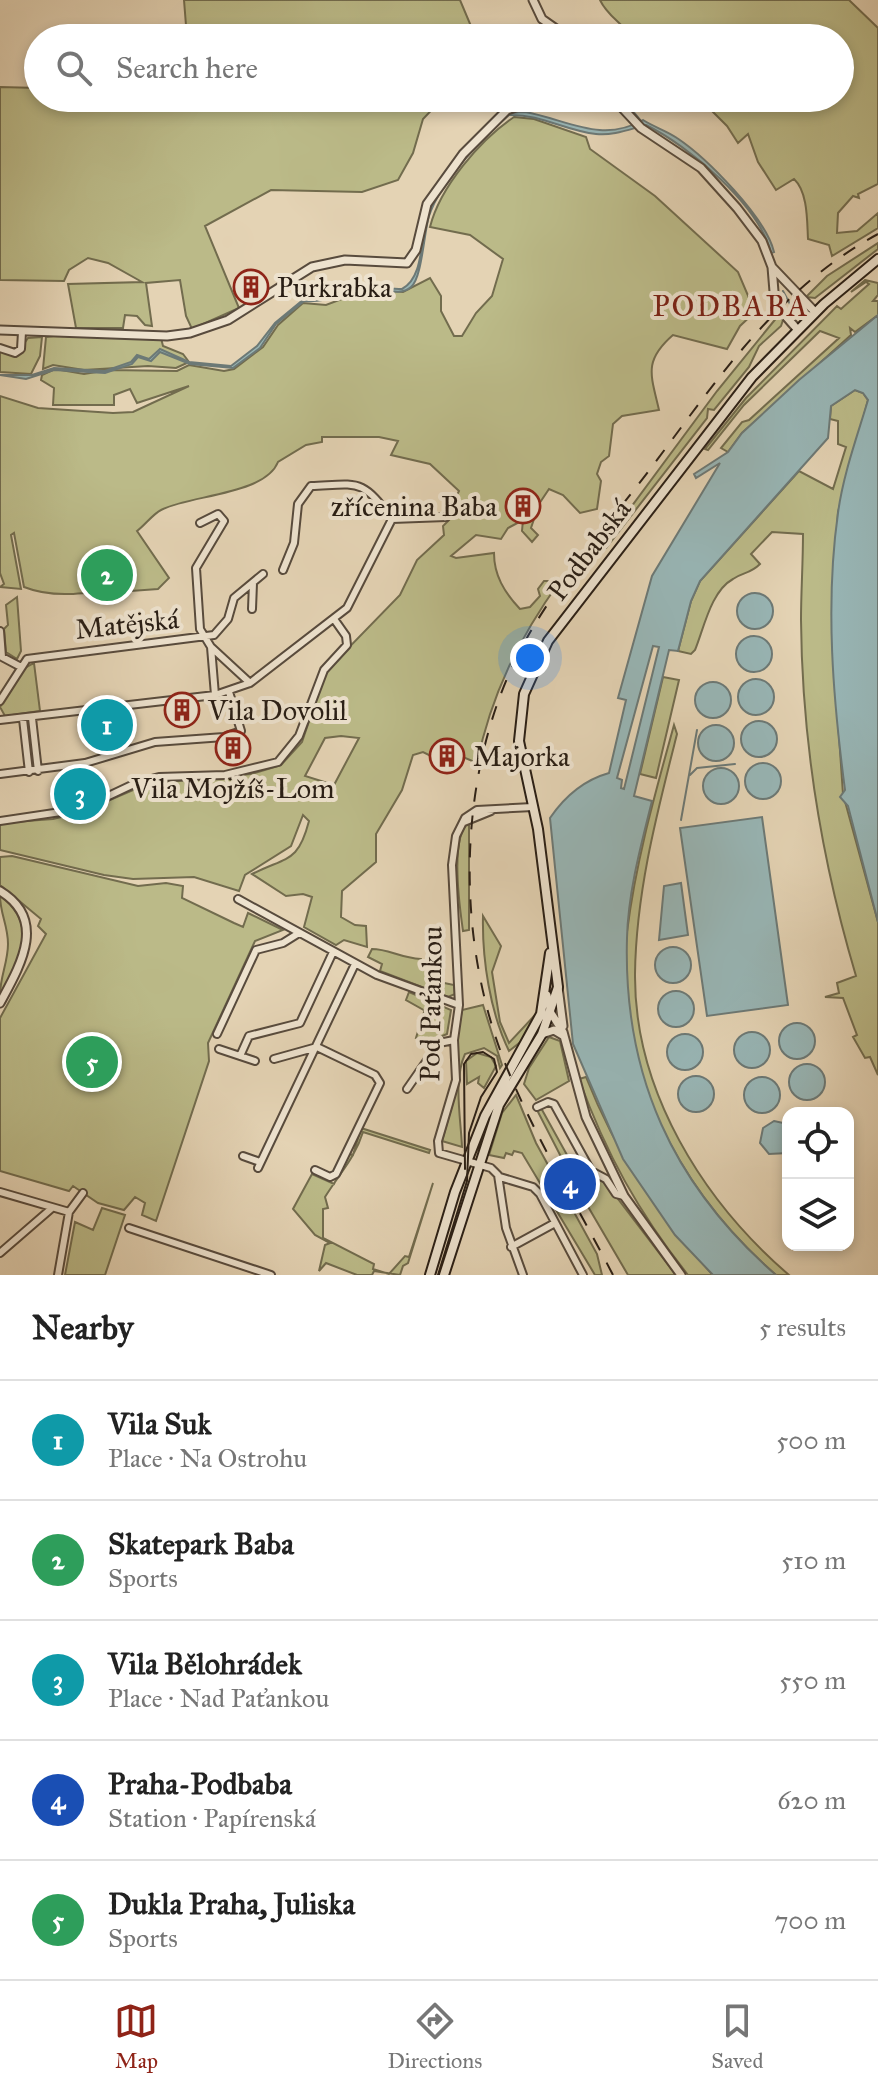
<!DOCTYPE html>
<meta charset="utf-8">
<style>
:root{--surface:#fff;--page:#f6f6f6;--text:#222;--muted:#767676;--line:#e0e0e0;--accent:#8f2418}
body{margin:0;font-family:"IM FELL Great Primer",serif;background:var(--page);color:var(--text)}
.controls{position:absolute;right:24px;bottom:24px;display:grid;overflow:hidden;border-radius:16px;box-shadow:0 4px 12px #0003}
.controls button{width:72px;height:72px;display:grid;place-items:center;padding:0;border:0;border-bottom:2px solid var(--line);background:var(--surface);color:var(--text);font:40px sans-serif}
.you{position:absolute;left:530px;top:658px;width:28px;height:28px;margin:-20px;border:6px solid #fff;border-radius:50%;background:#1a73e8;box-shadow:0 0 0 12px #1a73e833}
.badge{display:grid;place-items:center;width:52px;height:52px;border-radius:50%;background:var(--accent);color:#fff;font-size:26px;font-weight:700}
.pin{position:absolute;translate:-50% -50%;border:4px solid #fff;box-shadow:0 2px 8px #0006}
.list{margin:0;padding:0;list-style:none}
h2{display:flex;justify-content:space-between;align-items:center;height:104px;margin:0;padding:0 32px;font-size:34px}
h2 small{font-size:26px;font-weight:400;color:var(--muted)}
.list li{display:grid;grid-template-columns:52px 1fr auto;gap:24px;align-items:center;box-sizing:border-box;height:120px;padding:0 32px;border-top:2px solid var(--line)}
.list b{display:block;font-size:30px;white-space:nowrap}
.list p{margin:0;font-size:26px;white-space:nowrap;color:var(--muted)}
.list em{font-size:26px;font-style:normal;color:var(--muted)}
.icon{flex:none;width:44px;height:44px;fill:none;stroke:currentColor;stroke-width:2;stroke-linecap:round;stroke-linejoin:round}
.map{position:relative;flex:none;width:878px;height:1275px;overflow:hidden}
.search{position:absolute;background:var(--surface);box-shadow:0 4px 12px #0003;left:24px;right:24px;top:24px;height:88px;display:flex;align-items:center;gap:20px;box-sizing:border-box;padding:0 28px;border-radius:44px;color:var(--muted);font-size:30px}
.sheet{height:704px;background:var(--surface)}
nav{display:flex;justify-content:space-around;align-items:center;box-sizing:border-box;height:112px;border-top:2px solid var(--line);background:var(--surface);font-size:22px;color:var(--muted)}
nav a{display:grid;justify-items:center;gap:4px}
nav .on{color:var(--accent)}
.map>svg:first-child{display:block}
</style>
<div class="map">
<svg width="878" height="1275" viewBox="0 0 878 1275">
<rect width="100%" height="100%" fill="#e4d3b4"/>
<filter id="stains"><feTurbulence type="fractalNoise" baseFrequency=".0025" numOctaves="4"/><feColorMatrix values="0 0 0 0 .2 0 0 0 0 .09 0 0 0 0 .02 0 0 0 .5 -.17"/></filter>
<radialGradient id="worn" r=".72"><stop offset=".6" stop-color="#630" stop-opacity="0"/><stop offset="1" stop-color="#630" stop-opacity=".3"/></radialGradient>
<path fill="#bbba88" stroke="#726c4e" stroke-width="2" fill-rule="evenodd" d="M184,0H460L476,38H187Z
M600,0H849L878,28V184L858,194L859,198L853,196L838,213L837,233L857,231L878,213V228L832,256L829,245L808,239C807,221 808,192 794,179L776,190L758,162L748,134L738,143L727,126L702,101L705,98H840V38H632C622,22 608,17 600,0Z
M0,87L38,88V98H443L423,119L413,153L398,180L362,192L271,190L205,226L239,308L192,329L186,316L180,280L146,283L152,326L145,325L137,316L125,315L123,328H76L68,284L142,282L108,263L88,258L69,270L64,281L0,280Z
M514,117L534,119L586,137L590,149L655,196L738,272L755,312L740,326L727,349L673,335C643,361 651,375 659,410L622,416L613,424L609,456L601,462L597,474L601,481L597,509L580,513L563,495L549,489L539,504L531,528L538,535L532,542L522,531L523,520L508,528L501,539L476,535L451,556L456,558L494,553C494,575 504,592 520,609L530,607L540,596L538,589L544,581H560C519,638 491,695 477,763L458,755L451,743L433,757L423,752L413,755L402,790L376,834V862L342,891L341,917L355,925L366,926L367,947L344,940L336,945L304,927L312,897L303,894L286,896L252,874C288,856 298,863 309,821L303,815L291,846L245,875L239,891L194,877L133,879L104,875L0,850V823L53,819L82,812L147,784L251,774L281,765L302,742L326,671L400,595L417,560L444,535L443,526L450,519V510L459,491L430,464L391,455L398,441L379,437H322V442L306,445L278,462C265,495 189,495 161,510C153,514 145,525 137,531L169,578L158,589L131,591L128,581L124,580V588C90,592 57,600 24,587L14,533L11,535L21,589L0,587L4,584L0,573V396L38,408L113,413L133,412L189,386L137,403L130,389L114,395V405H53L54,388L41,380L42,375L55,369L84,374L109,370L177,371L189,365L224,371L234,369L263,347L278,325L303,303L326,305L368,289L403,292L430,278L441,296V311L454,336H462L476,313L492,296L503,259L470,235L430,227C440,187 480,140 514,117ZM341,736L359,738L334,785L305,776L325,738Z
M878,243V249L815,298L806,297L827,276Z
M865,280L878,283V295L873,301H878V315L855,332L850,328L851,335L742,433L728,452L721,448L742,422L749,420L839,338L820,331L744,405L708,450L705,449L746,398L837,306L841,309L869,284L866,282L851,292Z
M778,316L783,320L781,326L759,346L749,367L714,410L708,409L707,418L606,548L600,549L717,391Z
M76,333L161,338L163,346L183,354L189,362L176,368L148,366L84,370L53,365L43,369L46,337Z
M42,337L40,356L31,374L0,372V351L16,355L28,338Z
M855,390L863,393L868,400L838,512L833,588L834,663L843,794L878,922V1075L870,1057L865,1058L853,1037L857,1035L843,998L825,997L839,993L837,983L856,976C822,862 802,739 801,620C801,592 803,563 803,534L772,532L751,554L760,564C750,574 743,572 733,579C711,591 704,628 695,650L691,654L678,651L691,601L700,581L799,471L833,489L846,447L838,444V421L830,419L831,406Z
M17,597L21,651L17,659L6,652L4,629L8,625L6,605Z
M34,663L40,711L5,716L0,707L25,668Z
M663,677L679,680L656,778L640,774Z
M674,725L677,734C657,813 636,892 635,974C634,1091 703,1201 789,1275H776C679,1191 611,1064 627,932C636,860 655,794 674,725Z
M469,822V930L463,931C460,910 449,837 469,822Z
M12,856L138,886L166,883L183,886L182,898L234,923L243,927L248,913L283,930L255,941L208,1043L209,1061L156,1221L142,1215L145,1203L135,1197L124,1210L98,1203L73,1186L69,1191L0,1171V1018L46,934L38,926L41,919L0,885V857Z
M0,895C40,927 20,958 0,995C0,977 8,962 8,944C8,925 0,914 0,895Z
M483,916L501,946L492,972L500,1022L509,1043L535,1015L523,1040L509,1051C490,1012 482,959 483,916Z
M372,949C389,949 400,958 421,959L435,981L454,985L455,994L448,997L380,971L382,964L368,957Z
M409,992L451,1010L447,1034L433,1040L416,1038L424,1012L436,1017L406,1000Z
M483,1005L502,1065L500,1068L497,1056L484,1048L465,1054C453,1080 461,1120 462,1147L442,1141L459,1081L457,1039L462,1010Z
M549,1037L560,1041L569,1081L536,1100L524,1084L529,1068Z
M477,1053L491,1057L496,1066L484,1088L478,1083L479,1077L467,1084L466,1061Z
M586,1077C616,1153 657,1215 713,1275H688C639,1213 606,1154 579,1079Z
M516,1095L536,1143L597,1254L602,1275H595L522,1153L514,1151L512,1155L506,1153L504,1158L489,1155L502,1113Z
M541,1108L582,1182V1190L596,1183L594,1175L602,1178L676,1275H628L576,1186L537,1110Z
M361,1128L430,1150L429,1153L363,1132C355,1158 340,1173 325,1197L328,1208L323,1209V1238L374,1264L373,1269L389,1274L405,1256L409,1257L433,1183L408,1263L403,1266L400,1275L374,1271L372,1275H357L326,1263L319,1271L325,1245L330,1243L315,1235L293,1209L312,1174L334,1184L349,1154L353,1155Z
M102,1208L125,1215L105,1275H65L75,1222L93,1230Z"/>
<path fill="#98b6b6" stroke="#6c7976" stroke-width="2" fill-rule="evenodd" d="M525,112C566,119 601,144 643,120C654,127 667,131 677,138C707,158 766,218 774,252L771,253C759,205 689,146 646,125C630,129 613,136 596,134C566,131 541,114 509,115C482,138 440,182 429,216C424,232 422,278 411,287C400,297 382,288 369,289C342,290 333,303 304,301L276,324L260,348L233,368L190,364L160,352L151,361L138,357L132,364L105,373L54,370L26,379L0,375H32L54,368L105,371L131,362L137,355L149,359L160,349L189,362L231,366L257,346L275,323L304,299C329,300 343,289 368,287C379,287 391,289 402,289C426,276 419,234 429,211C440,185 484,129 507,115C512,112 519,112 525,112Z
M878,315V922L848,806L840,797L845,790C833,699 825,604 838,513C843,475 857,437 868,400L863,393L855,390L831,406L828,438L700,581L691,601L678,651L669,650L634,796L652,801C641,845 628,893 627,938C623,1076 673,1185 776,1275H713L675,1235L623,1159L573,1044L550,818C565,796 584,780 609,773L626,700L618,698L652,576L720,463L696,478L694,474L728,452L742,433L799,380ZM653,646L659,647L624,789L621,788L622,780L617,778Z
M737 611a18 18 0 1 1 36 0a18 18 0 1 1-36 0Z
M736 654a18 18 0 1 1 36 0a18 18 0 1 1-36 0Z
M738 697a18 18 0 1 1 36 0a18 18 0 1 1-36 0Z
M695 700a18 18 0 1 1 36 0a18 18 0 1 1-36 0Z
M741 739a18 18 0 1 1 36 0a18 18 0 1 1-36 0Z
M698 743a18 18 0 1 1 36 0a18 18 0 1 1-36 0Z
M745 781a18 18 0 1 1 36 0a18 18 0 1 1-36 0Z
M703 786a18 18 0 1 1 36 0a18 18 0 1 1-36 0Z
M762,817L788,1005L707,1016L680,828Z
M681,883L688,935L659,940L664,886Z
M655 965a18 18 0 1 1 36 0a18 18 0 1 1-36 0Z
M658 1009a18 18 0 1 1 36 0a18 18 0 1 1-36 0Z
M779 1041a18 18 0 1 1 36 0a18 18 0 1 1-36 0Z
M734 1050a18 18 0 1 1 36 0a18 18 0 1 1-36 0Z
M667 1052a18 18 0 1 1 36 0a18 18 0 1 1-36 0Z
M789 1082a18 18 0 1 1 36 0a18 18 0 1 1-36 0Z
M678 1094a18 18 0 1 1 36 0a18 18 0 1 1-36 0Z
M744 1095a18 18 0 1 1 36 0a18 18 0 1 1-36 0Z
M774,1121L788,1124V1153L769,1154L760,1143L763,1128Z"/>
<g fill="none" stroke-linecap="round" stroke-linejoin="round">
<path stroke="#6c7976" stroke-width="2" d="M622,98L641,121
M783,291L791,306
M690,775L697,768L735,764
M681,820L697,730"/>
<g stroke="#584b3d" stroke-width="10">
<path id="minor" d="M0,348L15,353L21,349L22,332
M392,519L446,517
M200,523L218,514L224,521L196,568L200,629L211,647L250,683
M283,570L294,543L298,504L311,486C360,484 361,478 392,519
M252,609L253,583
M0,631L2,657L21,667
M211,647L215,695
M0,701L27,659L214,635L228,619L234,598L263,574
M32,718L38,771
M23,719L29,772
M0,720L215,695L250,683L347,608L392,519
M0,774L85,763L155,742L224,737L241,731L229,692
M0,821L81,809L136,783L159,777L225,775L278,762L299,736L324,670L347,645L346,636L334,619
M464,822L491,811
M238,899L377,975L459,1005
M217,1034L256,950L283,943L299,933
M219,1049L255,1061
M240,1056L249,1036L300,1023L333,952
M274,1059L317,1047
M407,1089L439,1043L454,1040
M537,1107L548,1102L554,1104L591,1171L606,1179L616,1194L624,1196
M243,1156L260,1162
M258,1168L355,964
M315,1170L330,1177L336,1174L380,1083L375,1075L317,1047
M500,1177L533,1187L540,1194L583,1275
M0,1192L69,1212
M129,1228L271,1275
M511,1247L555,1223
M0,1253L52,1208
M58,1275L69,1212L83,1193
M523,1275L506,1228L498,1175L491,1168L439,1153L438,1141L456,1080L454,1040L459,1005L452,865L456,836L465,818L477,810L533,807"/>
</g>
<g stroke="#584b3d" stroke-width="11">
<path id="tertiary" d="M533,0L542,19L569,38
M613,98L641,128L701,168L737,208L762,241L772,267L775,304L797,329
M772,267L815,312
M0,330L167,336L190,333L228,320L312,267L345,260L407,263L416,250L427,204L463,154L507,110L541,98
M0,891C48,920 20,966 0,1003
M558,987L563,1026
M547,995L551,1013L563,1032L586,1117L624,1196L681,1275
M542,1034L554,1030L564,1036"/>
</g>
<g stroke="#291e15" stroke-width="12">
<path id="secondary" d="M430,1275L455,1192L485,1116L541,1014L550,953
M444,1275L499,1105L542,1034L558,987L538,829L519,741L524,694L548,641L752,377L824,304L878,259"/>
</g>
<use href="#minor" stroke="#ede2ce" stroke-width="6"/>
<use href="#tertiary" stroke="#ede2ce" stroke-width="7"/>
<use href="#secondary" stroke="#ede2ce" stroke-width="8"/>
<path stroke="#291e15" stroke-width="2" d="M438,1275L467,1181L469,1133L481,1097L497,1072L494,1059L483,1052L471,1054L464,1064L465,1169"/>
<path stroke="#291e15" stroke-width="2" stroke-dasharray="14 14" stroke-linecap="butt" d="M613,1275C577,1205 534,1136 505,1063C454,934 457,770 522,647C556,583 607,526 651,468C717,380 778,288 878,234"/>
</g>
<defs>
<g id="building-ring" transform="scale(1.8)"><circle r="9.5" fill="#ede2ce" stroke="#8f2418" stroke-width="1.5"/><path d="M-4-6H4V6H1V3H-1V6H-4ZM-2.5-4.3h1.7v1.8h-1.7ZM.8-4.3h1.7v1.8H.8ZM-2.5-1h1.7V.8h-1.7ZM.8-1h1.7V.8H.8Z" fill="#8f2418"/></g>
</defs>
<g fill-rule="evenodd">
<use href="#building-ring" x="251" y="287"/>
<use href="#building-ring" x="523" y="506"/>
<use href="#building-ring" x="182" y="710"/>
<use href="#building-ring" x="233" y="748"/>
<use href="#building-ring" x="447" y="756"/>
</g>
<g text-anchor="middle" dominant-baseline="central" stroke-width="8" stroke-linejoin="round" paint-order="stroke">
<g font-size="28" fill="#291e15" stroke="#ede2ce" text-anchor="start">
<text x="277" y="287">Purkrabka</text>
<text x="497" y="506" text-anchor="end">zřícenina Baba</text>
<text x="208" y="710">Vila Dovolil</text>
<text x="473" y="756">Majorka</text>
<text x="233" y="788" text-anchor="middle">Vila Mojžíš-Lom</text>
</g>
<g font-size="28" fill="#291e15" stroke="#ede2ce">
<text transform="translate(589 550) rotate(-53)">Podbabská</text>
<text transform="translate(127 624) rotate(-6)">Matějská</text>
<text transform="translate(431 1004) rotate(-89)">Pod Paťankou</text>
</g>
<g font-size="30" letter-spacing="2" fill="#7a1f14" stroke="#ede2ce">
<text x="731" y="306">PODBABA</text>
</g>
</g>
<rect width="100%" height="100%" filter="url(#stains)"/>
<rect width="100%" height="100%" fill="url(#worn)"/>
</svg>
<div class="controls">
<button><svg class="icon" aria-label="locate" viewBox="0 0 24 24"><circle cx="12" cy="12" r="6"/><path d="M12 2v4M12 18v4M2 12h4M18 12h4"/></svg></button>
<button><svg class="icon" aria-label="layers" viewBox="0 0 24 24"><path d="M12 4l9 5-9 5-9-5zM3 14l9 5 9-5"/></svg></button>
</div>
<div class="you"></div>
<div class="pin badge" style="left:107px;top:725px;background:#0f9aa8">1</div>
<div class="pin badge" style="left:107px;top:575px;background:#2e9e5b">2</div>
<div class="pin badge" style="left:80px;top:794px;background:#0f9aa8">3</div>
<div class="pin badge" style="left:570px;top:1184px;background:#1a4fb4">4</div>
<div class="pin badge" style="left:92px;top:1062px;background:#2e9e5b">5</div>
<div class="search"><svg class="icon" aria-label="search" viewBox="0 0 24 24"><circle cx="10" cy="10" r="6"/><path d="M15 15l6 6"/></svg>Search here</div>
</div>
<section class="sheet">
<h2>Nearby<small>5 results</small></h2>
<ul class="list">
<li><span class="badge" style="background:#0f9aa8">1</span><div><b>Vila Suk</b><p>Place · Na Ostrohu</p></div><em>500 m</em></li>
<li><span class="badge" style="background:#2e9e5b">2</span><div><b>Skatepark Baba</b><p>Sports</p></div><em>510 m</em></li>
<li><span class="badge" style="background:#0f9aa8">3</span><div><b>Vila Bělohrádek</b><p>Place · Nad Paťankou</p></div><em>550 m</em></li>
<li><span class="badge" style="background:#1a4fb4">4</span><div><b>Praha-Podbaba</b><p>Station · Papírenská</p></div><em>620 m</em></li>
<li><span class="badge" style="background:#2e9e5b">5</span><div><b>Dukla Praha, Juliska</b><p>Sports</p></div><em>700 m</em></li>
</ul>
</section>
<nav>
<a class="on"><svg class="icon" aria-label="map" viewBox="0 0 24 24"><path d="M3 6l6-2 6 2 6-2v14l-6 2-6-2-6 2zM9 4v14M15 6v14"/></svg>Map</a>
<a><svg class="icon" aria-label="directions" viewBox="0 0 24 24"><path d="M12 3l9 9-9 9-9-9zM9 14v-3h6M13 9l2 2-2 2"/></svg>Directions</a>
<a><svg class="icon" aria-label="saved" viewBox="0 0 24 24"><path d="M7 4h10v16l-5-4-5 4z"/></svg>Saved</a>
</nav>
